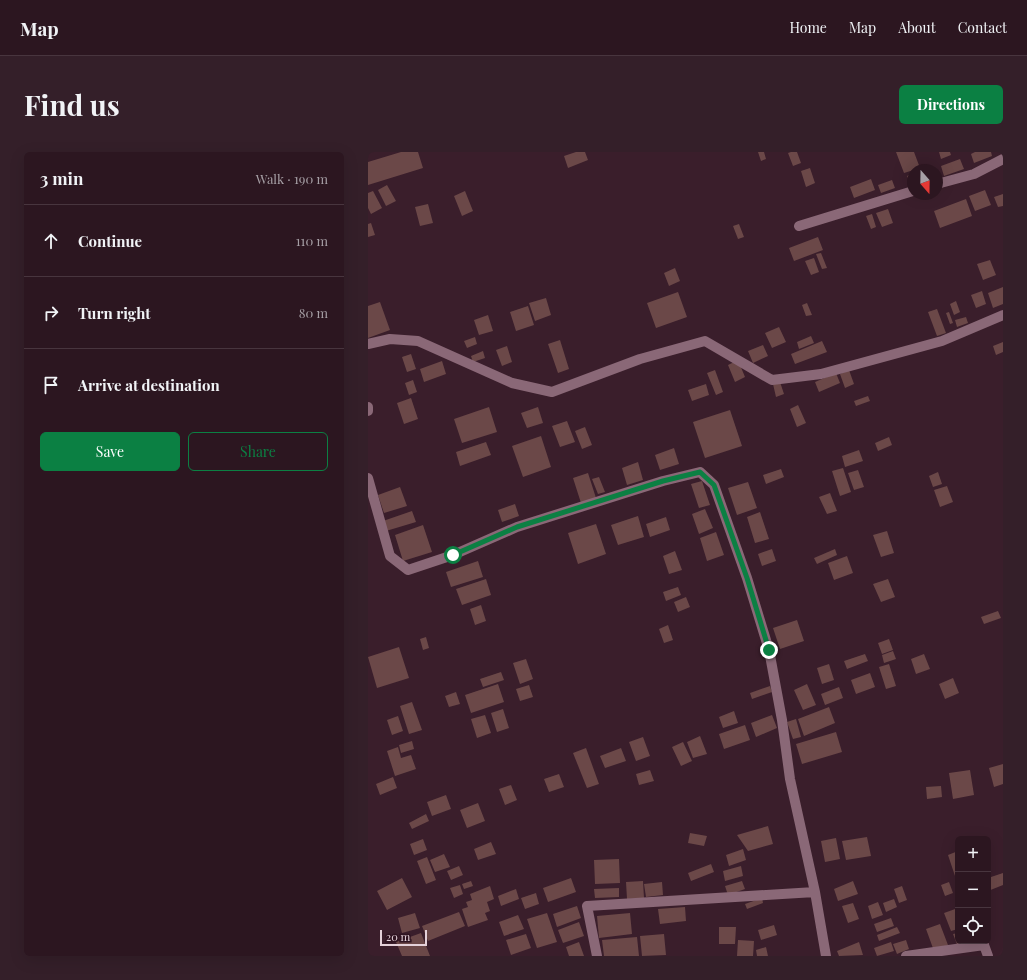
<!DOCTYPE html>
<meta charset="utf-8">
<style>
:root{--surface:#2c1620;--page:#341f29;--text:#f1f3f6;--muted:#a69fa5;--line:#48353e;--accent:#0b8043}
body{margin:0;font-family:"Playfair Display",serif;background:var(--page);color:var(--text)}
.controls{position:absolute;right:12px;bottom:12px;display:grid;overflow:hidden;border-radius:6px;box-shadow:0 4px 16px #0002}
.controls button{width:36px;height:36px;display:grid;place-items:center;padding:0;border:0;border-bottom:1px solid var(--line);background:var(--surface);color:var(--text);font:20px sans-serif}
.compass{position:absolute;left:539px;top:12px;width:36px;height:36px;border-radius:50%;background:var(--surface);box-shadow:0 4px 16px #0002;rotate:160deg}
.scale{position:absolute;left:12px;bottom:10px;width:47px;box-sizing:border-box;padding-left:4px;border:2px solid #e4d1d9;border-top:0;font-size:11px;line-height:14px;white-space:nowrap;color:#e4d1d9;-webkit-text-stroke:3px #2f1421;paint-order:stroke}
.stop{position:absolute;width:12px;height:12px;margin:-9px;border:3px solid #0b8043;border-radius:50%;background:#fff}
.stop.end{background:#0b8043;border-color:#fff;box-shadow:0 1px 4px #0008}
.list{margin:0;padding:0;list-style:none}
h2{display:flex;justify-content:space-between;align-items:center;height:52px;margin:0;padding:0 16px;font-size:17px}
h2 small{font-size:13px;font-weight:400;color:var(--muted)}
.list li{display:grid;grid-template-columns:26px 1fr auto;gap:12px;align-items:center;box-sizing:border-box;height:72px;padding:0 16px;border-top:1px solid var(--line)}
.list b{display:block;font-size:15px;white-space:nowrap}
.list em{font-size:13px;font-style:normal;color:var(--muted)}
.actions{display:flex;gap:8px;padding:12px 16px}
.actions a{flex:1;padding:9px 0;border:1px solid var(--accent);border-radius:6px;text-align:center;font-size:14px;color:var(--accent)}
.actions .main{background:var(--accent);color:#fff}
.icon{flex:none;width:22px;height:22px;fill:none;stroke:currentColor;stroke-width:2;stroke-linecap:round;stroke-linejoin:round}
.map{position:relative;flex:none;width:635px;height:804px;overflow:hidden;border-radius:6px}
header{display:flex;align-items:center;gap:24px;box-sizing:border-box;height:56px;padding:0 20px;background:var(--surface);border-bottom:1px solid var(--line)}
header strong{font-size:19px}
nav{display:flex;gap:22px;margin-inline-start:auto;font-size:14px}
.intro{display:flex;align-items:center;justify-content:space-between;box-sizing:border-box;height:96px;padding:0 24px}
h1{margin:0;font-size:28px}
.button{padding:10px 18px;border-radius:6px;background:var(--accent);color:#fff;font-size:14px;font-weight:700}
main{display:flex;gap:24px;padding:0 24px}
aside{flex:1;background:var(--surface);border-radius:6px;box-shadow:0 4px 16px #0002}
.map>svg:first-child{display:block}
</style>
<header>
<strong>Map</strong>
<nav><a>Home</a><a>Map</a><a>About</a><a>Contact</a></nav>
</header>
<div class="intro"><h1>Find us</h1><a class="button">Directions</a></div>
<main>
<aside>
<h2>3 min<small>Walk · 190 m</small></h2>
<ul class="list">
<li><svg class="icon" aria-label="ahead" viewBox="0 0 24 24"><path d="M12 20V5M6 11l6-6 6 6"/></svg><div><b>Continue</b></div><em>110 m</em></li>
<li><svg class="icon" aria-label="right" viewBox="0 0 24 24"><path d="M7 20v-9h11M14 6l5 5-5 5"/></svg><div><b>Turn right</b></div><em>80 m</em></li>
<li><svg class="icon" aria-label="arrive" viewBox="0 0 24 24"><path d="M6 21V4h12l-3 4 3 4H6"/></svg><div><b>Arrive at destination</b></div></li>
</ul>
<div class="actions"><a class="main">Save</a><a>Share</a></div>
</aside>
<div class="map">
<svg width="635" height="804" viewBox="0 0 635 804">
<rect width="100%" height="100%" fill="#3a1e2b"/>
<path fill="#6b4848" d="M33,0H50L55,16L0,33V10Z
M208,0H217L220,8L200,16L196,4Z
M390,0H396L398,7L393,9Z
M423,0H429L433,11L425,14L420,1Z
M528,0H546L552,16L536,21Z
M571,0H582L583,3L573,7Z
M607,0H623L624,4L606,11L603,2Z
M592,7L596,17L576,24L573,14Z
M442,16L447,31L438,35L433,19Z
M545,21V33L543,34L539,24Z
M503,27L507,38L486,46L482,35Z
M524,28L527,36L513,41L510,33Z
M19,33L28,49L18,54L10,38Z
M617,38L623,53L607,59L601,44Z
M5,39L14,56L3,62L0,56V41Z
M97,39L105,59L94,64L86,44Z
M635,42V54L630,55L626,45Z
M598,47L604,64L572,76L566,59Z
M60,52L65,71L52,74L47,55Z
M520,57L525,71L514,75L508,61Z
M504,62L508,75L503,77L498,64Z
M3,71L7,83L0,85V72Z
M371,72L376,85L370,87L365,74Z
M450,85L455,98L426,109L421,96Z
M453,101L459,116L454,117L448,102Z
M446,106L451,120L443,123L437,109Z
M622,108L628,123L615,128L609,112Z
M307,116L312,129L301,134L296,121Z
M635,135V152L625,156L620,141Z
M614,139L618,152L608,156L603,143Z
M310,140L319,165L288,176L279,151Z
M178,146L183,163L167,169L161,151Z
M588,149L592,160L586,163L582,152Z
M12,150L22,178L0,186V154Z
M439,151L444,163L438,164L434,153Z
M160,154L166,173L148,179L142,160Z
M569,157L578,181L569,184L560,160Z
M581,160L585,171L582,172L578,161Z
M120,163L125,179L111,183L106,168Z
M598,165L600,171L589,175L587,168Z
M411,175L418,190L404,196L397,181Z
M443,184L446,191L431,197L429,190Z
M107,185L109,192L99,196L96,189Z
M192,188L201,217L190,221L180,192Z
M454,189L459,200L427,212L423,202Z
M635,190V200L628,203L625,194Z
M395,193L400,204L385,211L380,199Z
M139,194L144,210L134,214L128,198Z
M115,199L117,206L105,210L103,204Z
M43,202L48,217L39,220L34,205Z
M370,208L377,225L367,230L360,213Z
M74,209L78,222L56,230L52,217Z
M347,218L355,240L348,243L339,221Z
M481,218L486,232L477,236L472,222Z
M468,221L472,231L451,240L447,230Z
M45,228L49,240L41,243L37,231Z
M412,230L416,242L408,245L405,232Z
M338,232L341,243L324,249L320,238Z
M500,244L502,249L488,254L486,249Z
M43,246L50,267L36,272L29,251Z
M430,253L438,271L429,275L422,257Z
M121,255L129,280L94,291L86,267Z
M170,255L175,271L159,276L153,261Z
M362,258L374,294L337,306L325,270Z
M199,269L207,290L192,295L184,274Z
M217,275L224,293L214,297L207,279Z
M173,284L183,315L155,325L144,294Z
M521,285L524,293L510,299L507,291Z
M118,290L123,303L92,314L88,300Z
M306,296L311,312L292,318L287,303Z
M491,298L495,309L477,315L474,304Z
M270,310L275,328L259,333L254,316Z
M475,316L483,340L472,344L464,319Z
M413,317L416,325L398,332L395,323Z
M490,318L496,335L486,338L480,321Z
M570,320L574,332L565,335L561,324Z
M220,321L228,346L213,351L205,326Z
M231,325L237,340L230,342L224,327Z
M334,329L342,353L331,356L323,332Z
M380,330L389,356L369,363L360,336Z
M579,334L585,350L572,355L566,338Z
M32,335L39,354L16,361L10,343Z
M462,341L469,359L459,362L451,345Z
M147,352L151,364L134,370L130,358Z
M337,357L345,376L331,382L324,362Z
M44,359L48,370L18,379L15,369Z
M392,360L401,387L387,391L379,365Z
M270,364L276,385L250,393L243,373Z
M298,365L302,378L282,385L278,372Z
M228,372L238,402L210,412L200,381Z
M55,373L64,400L35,409L27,383Z
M519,379L526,401L513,405L505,383Z
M348,380L356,403L339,409L332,386Z
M404,397L408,409L394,414L390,402Z
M467,397L469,403L449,412L446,406Z
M307,399L314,418L301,422L295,404Z
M479,404L485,421L466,428L460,411Z
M110,409L115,425L83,435L78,420Z
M118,427L123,443L94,453L88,437Z
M520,427L527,445L513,450L505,432Z
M310,435L313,443L298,449L295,440Z
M318,445L322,455L310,460L306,450Z
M113,453L118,469L107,473L102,457Z
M630,459L633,466L616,472L613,465Z
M429,468L436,489L412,497L405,476Z
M300,473L305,488L296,491L291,477Z
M58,485L61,496L55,498L52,487Z
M521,487L525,498L514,502L510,491Z
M31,495L41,526L9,536L0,505Z
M525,499L528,507L516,511L514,503Z
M497,502L500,509L479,517L476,509Z
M556,502L562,517L548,522L543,507Z
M158,507L165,527L152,532L145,511Z
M461,512L466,528L454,532L449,516Z
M521,512L528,534L518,537L511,515Z
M133,520L136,528L115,535L112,527Z
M502,521L507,535L488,542L483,528Z
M585,526L591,541L577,547L571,532Z
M130,532L136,550L103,561L97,543Z
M439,532L448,553L435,558L426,538Z
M161,533L165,545L152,549L148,537Z
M402,534L404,540L384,547L382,541Z
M471,535L475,546L457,553L453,542Z
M88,540L92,552L81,555L77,544Z
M44,550L54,578L41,582L32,554Z
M461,555L467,571L436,584L430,567Z
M135,557L141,576L129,580L123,561Z
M366,559L370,571L355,576L351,565Z
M117,563L123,581L109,586L103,567Z
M404,563L409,576L388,585L383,571Z
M30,564L35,579L24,583L19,568Z
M428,567L433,585L425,587L419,570Z
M377,573L382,588L356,597L351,582Z
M468,580L474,600L434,612L428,592Z
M332,584L339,602L325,606L319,590Z
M275,585L282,604L268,609L261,590Z
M44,589L46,597L33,601L31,593Z
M315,590L324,609L313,614L304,595Z
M30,595L33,606L43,603L48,617L27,624L19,599Z
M218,596L231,632L219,636L205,601Z
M253,596L258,609L237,616L232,604Z
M635,612V632L626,635L621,616Z
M282,618L286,629L271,633L268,622Z
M602,618L606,643L585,647L581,621Z
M191,622L196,635L181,640L176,627Z
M25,625L29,636L12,643L8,632Z
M143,633L149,648L137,653L131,637Z
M573,634L574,645L559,647L558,635Z
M78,643L83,657L64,664L59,650Z
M110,651L117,669L99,676L92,658Z
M58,662L61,669L44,677L41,671Z
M400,674L405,692L380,699L369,683Z
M322,681L339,684L336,694L320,691Z
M499,685L503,704L478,708L474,689Z
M468,686L472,707L457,710L453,689Z
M55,687L59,698L46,703L42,692Z
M123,690L128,702L110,708L106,697Z
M375,697L378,708L361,714L358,703Z
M590,699V723L587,724L580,703Z
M76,702L82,715L67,720L62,708Z
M59,705L68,728L58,732L49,709Z
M251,707L252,731L227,732L226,708Z
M343,712L346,720L323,729L320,721Z
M91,714L95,723L83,728L79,719Z
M373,714L375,724L357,729L355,719Z
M635,721V733L620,739V726Z
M34,726L44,745L19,758L9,739Z
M203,726L208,740L180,750L175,736Z
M103,729L105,734L96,737L94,732Z
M275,729L276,746L259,747L258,730Z
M374,729L377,737L360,743L357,734Z
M485,729L490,742L470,749L466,737Z
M294,730L295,743L278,745L276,732Z
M581,730L585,741L577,744L573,733Z
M92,733L95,742L86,746L82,736Z
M122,734L126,747L119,750L122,759L117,761L120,768L100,775L94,757L100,755L98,750L104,748L102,742Z
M534,734L539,748L531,751L526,737Z
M251,736V745L227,746L226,737Z
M148,737L151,747L133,754L130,744Z
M168,741L171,752L157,757L153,746Z
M394,746L395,751L379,757L377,752Z
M526,747L529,755L518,760L515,751Z
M510,750L515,763L504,767L500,754Z
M485,751L491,767L480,771L474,754Z
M209,754L213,766L189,775L185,762Z
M317,755L318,769L292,772L290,757Z
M590,756V777L583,779L576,761Z
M91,760L97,774L60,789L54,774Z
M47,761L52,776L34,781L30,766Z
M179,761L189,790L169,796L159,767Z
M262,761L264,782L231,786L229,764Z
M150,763L156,777L136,784L131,770Z
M523,766L526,774L509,780L506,772Z
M211,770L216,784L195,791L190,778Z
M572,772L580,793L566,799L558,777Z
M406,773L409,783L393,788L390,778Z
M351,775H368L367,792H351Z
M529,775L532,781L511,789L509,783Z
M53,781L62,804H34L28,790Z
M590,781V789H607L590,795L585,782Z
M158,782L163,796L143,803L138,788Z
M296,782L298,803L274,804L272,784Z
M269,785L271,804H236L234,788Z
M370,788L386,789L385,804H369Z
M538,788L541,797L529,802L525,792Z
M211,790L216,804H201L198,795Z
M491,790L495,803L471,804L469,799Z
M523,790L526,799L509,804L506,796Z
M398,795L400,804H389L388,798Z"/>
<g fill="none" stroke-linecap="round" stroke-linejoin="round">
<path stroke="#8a6877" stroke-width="10" d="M569,32L606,22L635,7
M431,74L545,39
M0,192L22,187L50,189L144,231L184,240L272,207L337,189L404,228L453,222L574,189L635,163
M0,255V259
M0,326L22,404L40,418L85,403L149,375L295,329L332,320L346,333L379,426L401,498L414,568L422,627L447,740L458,804
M229,804L219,754L447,740
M538,804L616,793L620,804"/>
</g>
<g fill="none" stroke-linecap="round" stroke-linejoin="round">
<path stroke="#0b8043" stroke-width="5" d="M85,403L149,375L295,329L332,320L346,333L379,426L401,498"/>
</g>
</svg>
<div class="controls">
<button>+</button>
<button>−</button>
<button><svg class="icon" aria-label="locate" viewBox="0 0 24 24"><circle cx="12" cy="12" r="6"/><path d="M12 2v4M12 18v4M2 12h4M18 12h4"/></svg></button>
</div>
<svg class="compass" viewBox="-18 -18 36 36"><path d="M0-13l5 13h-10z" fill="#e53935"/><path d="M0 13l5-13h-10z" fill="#a69fa5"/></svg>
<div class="scale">20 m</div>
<div class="stop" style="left:85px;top:403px"></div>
<div class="stop end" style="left:401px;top:498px"></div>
</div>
</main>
